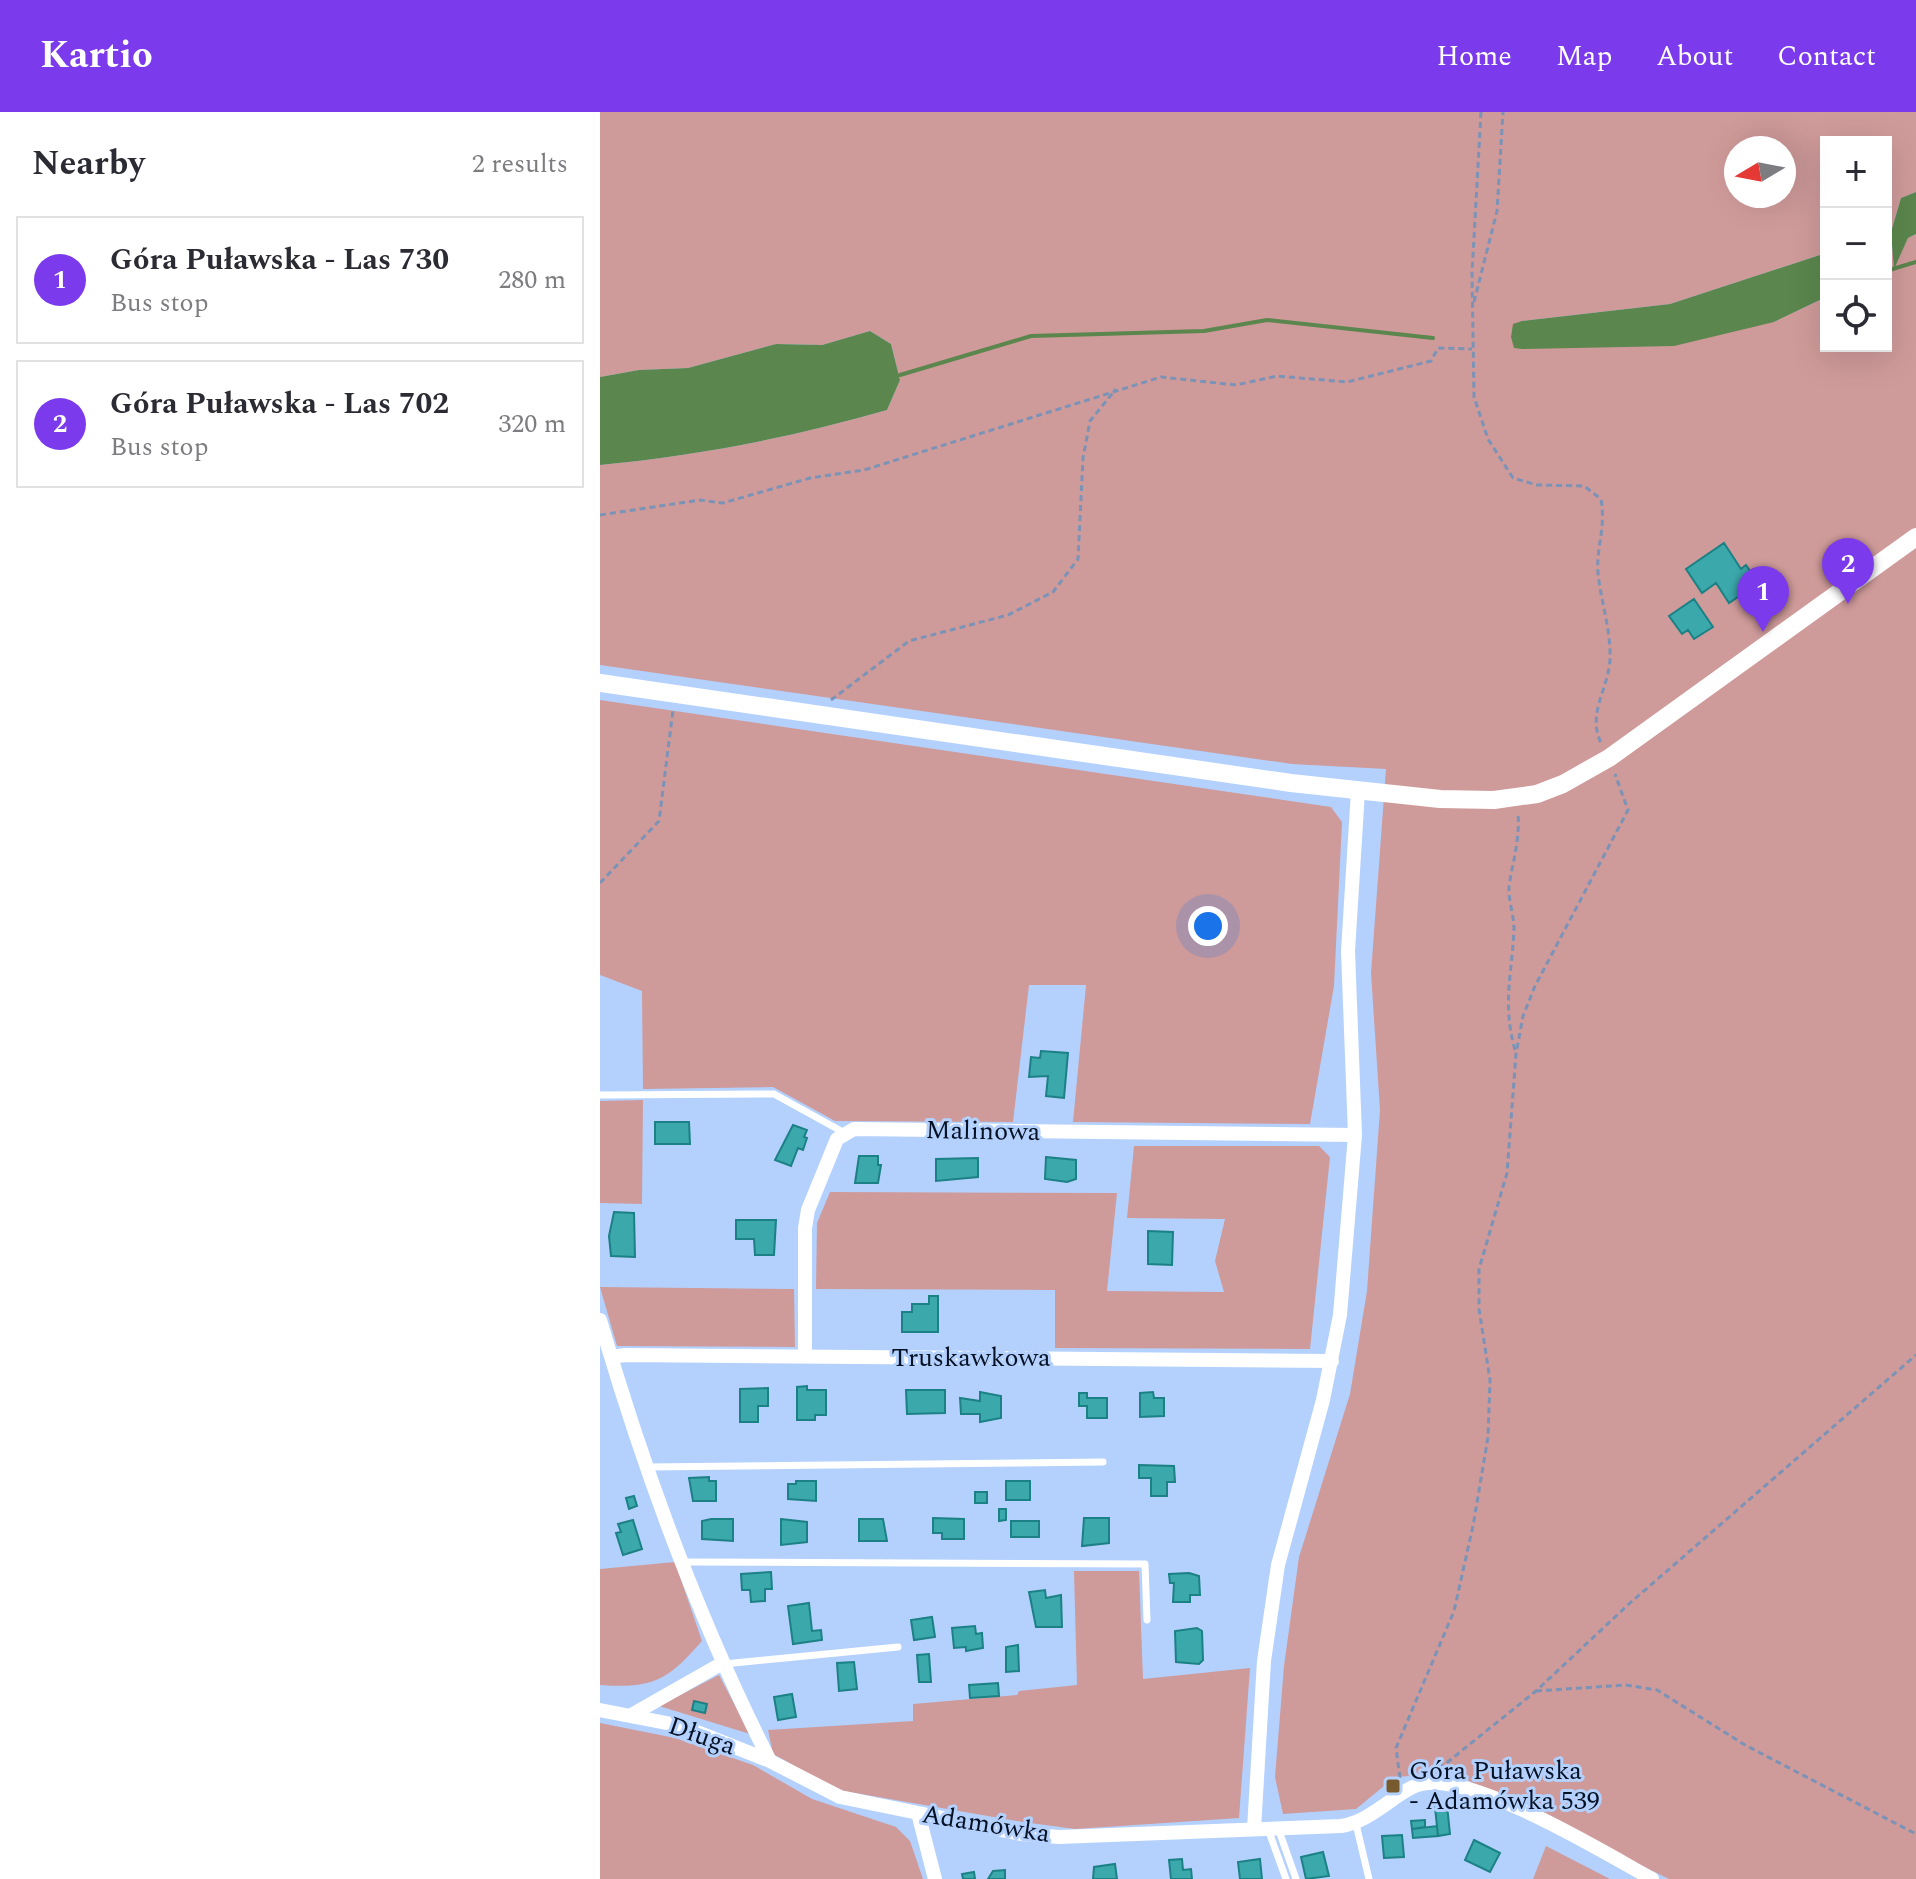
<!DOCTYPE html>
<meta charset="utf-8">
<style>
:root{--surface:#fff;--page:#f7f7f7;--text:#2b2b33;--muted:#7c7c81;--line:#e1e1e2;--accent:#7c3aed}
body{margin:0;font-family:Spectral,serif;background:var(--page);color:var(--text)}
.controls{position:absolute;right:24px;top:24px;display:grid;overflow:hidden;border-radius:0px;box-shadow:0 8px 32px #0002}
.controls button{width:72px;height:72px;display:grid;place-items:center;padding:0;border:0;border-bottom:2px solid var(--line);background:var(--surface);color:var(--text);font:40px sans-serif}
.compass{position:absolute;left:1124px;top:24px;width:72px;height:72px;border-radius:50%;background:var(--surface);box-shadow:0 8px 32px #0002;rotate:260deg}
.you{position:absolute;left:608px;top:814px;width:28px;height:28px;margin:-20px;border:6px solid #fff;border-radius:50%;background:#1a73e8;box-shadow:0 0 0 12px #1a73e833}
.badge{display:grid;place-items:center;width:52px;height:52px;border-radius:50%;background:var(--accent);color:#fff;font-size:26px;font-weight:700}
.pin{position:absolute;translate:-50% -66px;filter:drop-shadow(0 2px 4px #0008)}
.pin::after{content:'';position:absolute;top:42px;width:28px;height:24px;background:inherit;clip-path:polygon(0 0,100% 0,50% 100%)}
.list{margin:0;padding:0;list-style:none}
h2{display:flex;justify-content:space-between;align-items:center;height:104px;margin:0;padding:0 32px;font-size:34px}
h2 small{font-size:26px;font-weight:400;color:var(--muted)}
.list li{display:grid;grid-template-columns:52px 1fr auto;gap:24px;align-items:center;box-sizing:border-box;height:128px;margin:0 16px 16px;padding:0 16px;border:2px solid var(--line);border-radius:0px}
.list b{display:block;font-size:30px;white-space:nowrap}
.list p{margin:0;font-size:26px;white-space:nowrap;color:var(--muted)}
.list em{font-size:26px;font-style:normal;color:var(--muted)}
.icon{flex:none;width:44px;height:44px;fill:none;stroke:currentColor;stroke-width:2;stroke-linecap:round;stroke-linejoin:round}
.map{position:relative;flex:none;width:1316px;height:1767px;overflow:hidden}
header{display:flex;align-items:center;gap:48px;box-sizing:border-box;height:112px;padding:0 40px;background:var(--accent);color:#fff}
header strong{font-size:38px}
nav{display:flex;gap:44px;margin-inline-start:auto;font-size:28px}
main{display:flex}
aside{flex:1;background:var(--surface)}
.map>svg:first-child{display:block}
</style>
<header>
<strong>Kartio</strong>
<nav><a>Home</a><a>Map</a><a>About</a><a>Contact</a></nav>
</header>
<main>
<aside>
<h2>Nearby<small>2 results</small></h2>
<ul class="list">
<li><span class="badge">1</span><div><b>Góra Puławska - Las 730</b><p>Bus stop</p></div><em>280 m</em></li>
<li><span class="badge">2</span><div><b>Góra Puławska - Las 702</b><p>Bus stop</p></div><em>320 m</em></li>
</ul>
</aside>
<div class="map">
<svg width="1316" height="1767" viewBox="0 0 1316 1767">
<rect width="100%" height="100%" fill="#b4d1fd"/>
<path fill="#cf9a9a" fill-rule="evenodd" d="M0,0H1316V80L1301,86L1291,120L1294,155L1308,126L1316,122V1767H1069L853,1661L795,1665L756,1697L683,1702L675,1665L684,1554L699,1445L750,1282L767,1179L780,998L771,861L786,657L692,652L0,553V353C100,343 190,326 287,298L300,268L291,232L270,219L222,233L176,232L88,256L39,258L0,265ZM1226,30H1286V234H1226V185L1174,210L922,237V209L1070,192L1226,141ZM1136,36H1184V84H1136Z
M0,588L731,695L742,710L734,874L710,1012L473,1010L486,873H429L413,1010L235,1009L173,975L43,977L42,879L0,863Z
M43,988L42,1092L0,1091V989Z
M534,1034H719L730,1045L710,1237L455,1236V1178L216,1177L217,1111L230,1080L517,1081L507,1179L624,1180L615,1149L625,1107L527,1106Z
M0,1175L194,1177L195,1235L17,1234Z
M75,1450L102,1529C68,1568 53,1577 0,1573V1457Z
M474,1459H539L543,1567L650,1556L639,1706L475,1717L423,1710L238,1678L173,1642L168,1618L313,1609V1592L417,1583L419,1579L477,1573Z
M119,1563L150,1622L59,1594Z
M0,1611L75,1626L153,1653L212,1687L296,1715L310,1729L323,1767H0Z
M946,1734L1010,1767H933Z"/>
<path fill="#5b864d" d="M1316,80V122L1308,126L1294,157L1291,120L1301,86Z
M1226,141V185L1174,210L1074,234L922,237L914,236L911,225L913,212L922,209L1070,192Z
M270,219L291,232L300,268L287,298C190,326 100,343 0,353V265L39,258L88,256L176,232L222,233Z"/>
<g fill="none" stroke-linecap="round" stroke-linejoin="round">
<path stroke="#5b864d" stroke-width="4" d="M1286,159L1316,150
M300,263L431,224L604,219L667,208L833,226"/>
</g>
<path fill="#3ba8ac" stroke="#1c8185" stroke-width="2" d="M1124,431L1141,457L1146,453L1158,471L1129,491L1116,471L1102,481L1086,457Z
M1094,487L1113,515L1094,527L1088,518L1082,522L1069,504Z
M441,939L468,941L464,986L446,984L448,964L429,965L431,945L440,946Z
M55,1010H89L90,1032H55Z
M193,1013L207,1018L204,1025L207,1026L203,1038L198,1036L191,1054L175,1048Z
M259,1044H278V1053H281L278,1071H255Z
M446,1045L476,1048V1067L467,1070L445,1067Z
M378,1046V1065L336,1069V1047Z
M14,1100L34,1101L35,1145L11,1144L9,1124Z
M136,1108H176L174,1143H155L154,1127H136Z
M548,1119L573,1120L572,1153L548,1152Z
M329,1184H338V1220H302V1200H312V1192H329Z
M207,1274V1278H226V1303H215V1308H197V1275Z
M168,1276V1294H158V1310H140V1277Z
M306,1278H345V1301L307,1302Z
M380,1280L401,1284V1306L380,1310V1302H361L360,1286L380,1289Z
M553,1280L554,1286H564V1304L540,1305V1281Z
M479,1281H487V1286H507V1306H487V1294H479Z
M539,1353L574,1354L575,1370H567V1384H551V1366H539Z
M109,1365V1369H116V1389H93L89,1366Z
M196,1369H216V1389L188,1387V1372H196Z
M406,1369H430V1388H406Z
M375,1380H387V1391H375Z
M34,1384L37,1394L29,1397L26,1386Z
M399,1397H406V1408L399,1409Z
M333,1406L364,1407V1427H342V1421H333Z
M484,1406H509V1431L482,1434Z
M111,1407H133V1429L102,1427V1409Z
M181,1407L207,1410V1430L181,1433Z
M259,1407H283L287,1429H259Z
M33,1408L42,1437L23,1443L16,1421L21,1420L18,1412Z
M411,1409H439V1425H411Z
M171,1460L172,1477H165V1489L151,1490L150,1478H142L141,1462Z
M589,1461L599,1464L600,1483H590V1490H573L574,1471H570L569,1462Z
M445,1478L446,1486L461,1483L462,1515H436L429,1480Z
M209,1491L212,1519L221,1518L222,1528L193,1532L188,1494Z
M332,1505L335,1525L314,1528L311,1508Z
M375,1514L376,1522L382,1521L383,1536L366,1539V1535L354,1536L352,1516Z
M597,1516L602,1519L603,1548L599,1552L576,1550L575,1519Z
M418,1533L419,1559L406,1560V1535Z
M329,1542L331,1570H319L317,1543Z
M254,1550L257,1577L239,1579L237,1551Z
M398,1571L399,1584L370,1586L369,1573Z
M192,1582L196,1605L178,1608L174,1585Z
M94,1589L107,1592L105,1601L92,1598Z
M847,1693L850,1722L838,1724L835,1695Z
M825,1708V1715L812,1717L811,1709Z
M837,1714L838,1724L813,1726L812,1717Z
M802,1723L804,1745L784,1746L782,1724Z
M874,1728L900,1741L890,1760L865,1748Z
M723,1740L729,1764L706,1767L701,1745Z
M582,1747L583,1758L591,1757L592,1767H571L569,1748Z
M660,1747L662,1767H640L638,1750Z
M515,1752L517,1767H493L494,1755Z
M405,1758V1767H388L393,1759Z
M374,1760L375,1767H363L362,1762Z"/>
<g fill="none" stroke-linecap="round" stroke-linejoin="round">
<path stroke="#7b93b6" stroke-width="3" stroke-dasharray="6 4" stroke-linecap="butt" d="M881,0L872,161L874,285L888,327L913,366L937,373L984,374L1001,387C1006,418 996,435 998,461C1001,490 1011,518 1010,548C1008,578 986,603 1002,633
M874,190L897,99L903,0
M0,403L100,388L123,391L210,366L264,358L561,265L636,273L677,264L747,270L831,249L838,236L872,237
M231,588L309,529L408,503L453,480L478,447L483,346L490,309L516,277
M0,771L59,709L73,598
M915,938C902,892 912,863 914,817C914,803 908,788 909,774C913,749 920,727 918,701
M936,1579L1026,1573L1057,1578L1145,1633L1316,1722
M839,1657L936,1579L1030,1491L1316,1243
M800,1666L796,1636L854,1499L873,1414L888,1325L890,1268L879,1197V1157L907,1061L916,942L923,904L935,874L1028,698L1015,662"/>
<path stroke="#fff" stroke-width="7" d="M0,983L174,982L243,1020
M48,1355L503,1350
M83,1450L545,1452L547,1508
M124,1552L298,1535
M756,1712L769,1767
M678,1716L696,1767
M668,1717L686,1767"/>
<path stroke="#fff" stroke-width="14" d="M0,1208C44,1359 99,1509 170,1649
M205,1244V1116L208,1098L237,1027L254,1017L755,1023
M11,1245L25,1243L732,1249
M0,1598L82,1614L170,1649L240,1685L421,1722L459,1725L741,1714C774,1709 798,1677 822,1672C872,1660 1005,1741 1052,1767
M33,1602L121,1552
M318,1701L335,1767
M654,1717L664,1549L678,1453L723,1288L740,1203L755,1023L748,839L758,679"/>
<path stroke="#fff" stroke-width="18" d="M0,571L691,671L840,687L894,688L937,682L963,672L1009,646L1316,425"/>
</g>
<rect fill="#775b2e" stroke="#b4d1fd" stroke-width="3" x="785" y="1666" width="16" height="16" rx="4"/>
<g text-anchor="middle" dominant-baseline="central" stroke-width="6" stroke-linejoin="round" paint-order="stroke">
<g font-size="26" fill="#051124" stroke="#b4d1fd">
<text transform="translate(383 1019) rotate(1)">Malinowa</text>
<text x="371" y="1246">Truskawkowa</text>
<text transform="translate(102 1624) rotate(19)">Długa</text>
<text transform="translate(386 1712) rotate(9)">Adamówka</text>
</g>
<g font-size="26" fill="#051124" stroke="#b4d1fd" text-anchor="start">
<text x="809" y="1659">Góra Puławska<tspan x="809" dy="30">- Adamówka 539</tspan></text>
</g>
</g>
</svg>
<div class="controls">
<button>+</button>
<button>−</button>
<button><svg class="icon" aria-label="locate" viewBox="0 0 24 24"><circle cx="12" cy="12" r="6"/><path d="M12 2v4M12 18v4M2 12h4M18 12h4"/></svg></button>
</div>
<svg class="compass" viewBox="-18 -18 36 36"><path d="M0-13l5 13h-10z" fill="#e53935"/><path d="M0 13l5-13h-10z" fill="#7c7c81"/></svg>
<div class="you"></div>
<div class="pin badge" style="left:1163px;top:520px">1</div>
<div class="pin badge" style="left:1248px;top:492px">2</div>
</div>
</main>
